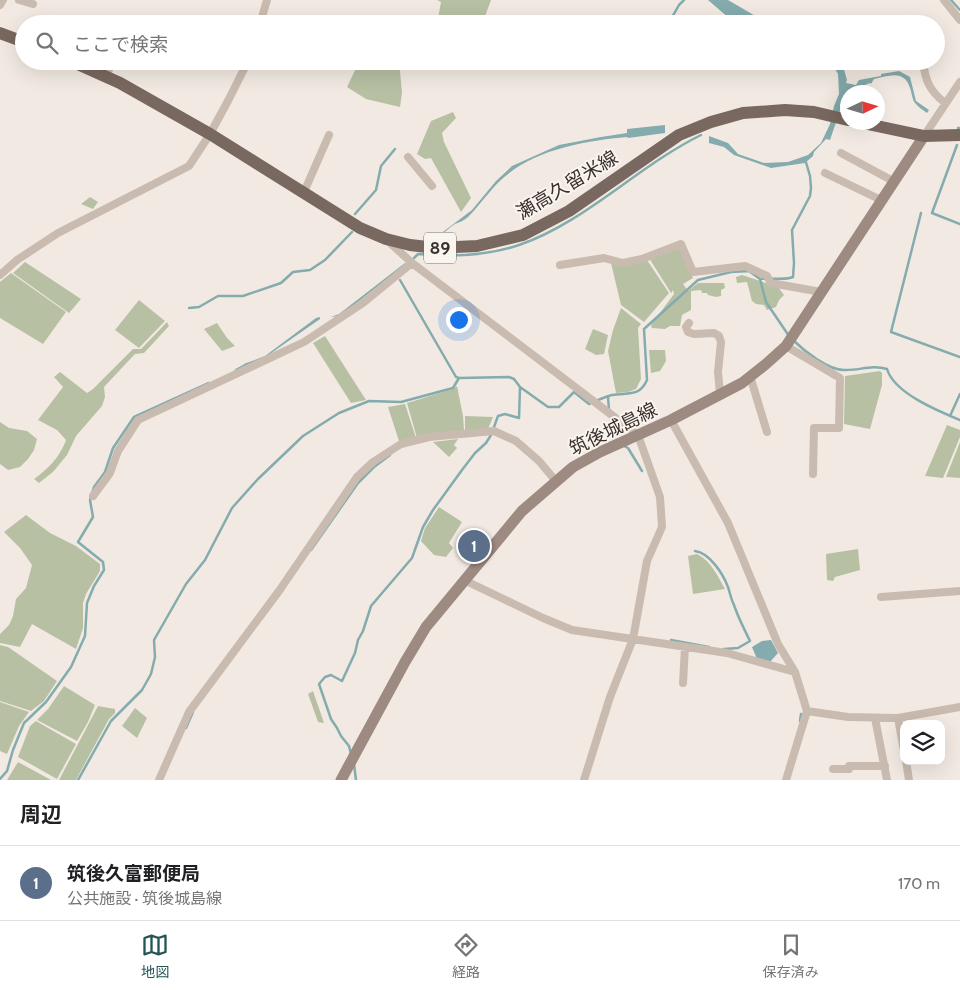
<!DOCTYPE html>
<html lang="ja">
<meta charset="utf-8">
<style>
:root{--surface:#fff;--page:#f2f2f2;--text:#202124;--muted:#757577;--line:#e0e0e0;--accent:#255457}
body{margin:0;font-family:Cabin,"Noto Sans JP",sans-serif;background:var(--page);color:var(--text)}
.controls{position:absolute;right:15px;bottom:15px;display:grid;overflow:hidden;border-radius:10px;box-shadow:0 5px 20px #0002}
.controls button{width:45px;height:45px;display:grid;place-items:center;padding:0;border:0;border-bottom:1px solid var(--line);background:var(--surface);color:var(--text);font:25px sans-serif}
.compass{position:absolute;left:840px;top:85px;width:45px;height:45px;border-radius:50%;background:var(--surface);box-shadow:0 5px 20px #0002;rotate:86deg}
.you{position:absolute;left:458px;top:319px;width:18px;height:18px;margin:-12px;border:4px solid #fff;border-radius:50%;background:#1a73e8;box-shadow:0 0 0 8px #1a73e833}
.badge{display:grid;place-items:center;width:32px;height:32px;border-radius:50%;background:var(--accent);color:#fff;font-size:16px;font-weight:700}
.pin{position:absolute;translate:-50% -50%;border:2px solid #fff;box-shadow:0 1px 5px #0006}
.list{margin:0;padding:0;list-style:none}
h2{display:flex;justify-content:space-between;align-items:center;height:65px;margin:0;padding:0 20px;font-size:21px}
h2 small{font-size:16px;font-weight:400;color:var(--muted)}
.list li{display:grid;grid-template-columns:32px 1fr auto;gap:15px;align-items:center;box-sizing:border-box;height:75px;padding:0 20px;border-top:1px solid var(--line)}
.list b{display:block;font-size:19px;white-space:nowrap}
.list p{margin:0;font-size:16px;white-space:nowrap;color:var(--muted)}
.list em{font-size:16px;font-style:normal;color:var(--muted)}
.icon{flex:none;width:28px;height:28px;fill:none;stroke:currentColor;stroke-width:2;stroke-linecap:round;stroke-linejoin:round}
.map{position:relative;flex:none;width:960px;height:780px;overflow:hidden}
.search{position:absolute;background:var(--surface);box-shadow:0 5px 20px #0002;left:15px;right:15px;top:15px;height:55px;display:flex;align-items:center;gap:12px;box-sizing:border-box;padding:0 18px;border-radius:28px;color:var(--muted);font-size:19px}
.sheet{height:140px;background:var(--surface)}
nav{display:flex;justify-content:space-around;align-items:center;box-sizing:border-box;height:70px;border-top:1px solid var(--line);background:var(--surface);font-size:14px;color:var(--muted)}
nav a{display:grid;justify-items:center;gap:2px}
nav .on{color:var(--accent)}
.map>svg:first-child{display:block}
</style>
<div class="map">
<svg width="960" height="780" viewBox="0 0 960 780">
<rect width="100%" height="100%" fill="#f2eae2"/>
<path fill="#b7c0a3" d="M437,0H491L484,19L480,24H437L441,2Z
M384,61H399L402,93L400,107L366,99L347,87L359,62L382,67Z
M453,112L456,118L442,133L444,142L471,198L461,212L431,158L425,159L417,154L431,121Z
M90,197L98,202L93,209L81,204Z
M679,246L693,278L683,284L688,291L698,283H724L725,288L721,290V296L716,297L708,295L707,293H702L701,290L691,291V310L682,315L680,326H670L665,329L652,328L651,325L674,294L673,290L671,293L649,258Z
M647,260L669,293L644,322L621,305L611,263Z
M25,262L81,299L69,313L13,273Z
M11,273L66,312L43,344L0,318V282Z
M742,275L778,287L784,295L779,300L776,307L767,310L764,305L756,304L752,301L747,282L737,283L736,277Z
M139,300L165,321L139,348L115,330Z
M621,308L641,324L638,328L641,379L636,389L628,392L616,393L608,351L613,330Z
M167,322L169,326L144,353L135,354L104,387L105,397L102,406L76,436L67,455L53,472L39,483L34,479C48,469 60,457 66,440L57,430L38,420L63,387L54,377L60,372L87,393L93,389L133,349H141Z
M217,323L227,338L235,346L222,351L204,329Z
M593,329L608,335L604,354L596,355L585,349Z
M325,336L366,400L351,403L313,343Z
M665,350L666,361L660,371L651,373L649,350Z
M880,371L882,373V385L870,429L844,424L845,376Z
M457,386L463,416L464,430L417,438L407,403L453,389Z
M405,404L416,438L399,441L388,407Z
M465,416L493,417L488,429L465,431Z
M0,422L9,428L27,431L37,439L34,450L28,459L20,467L8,470L0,464Z
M947,425L960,430V437L943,478L925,476Z
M458,439L454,445L457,448L449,457L433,442Z
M960,442V478L946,477Z
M439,507L462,522L449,543L453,548L446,557L434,555L421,541L425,528Z
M26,515L50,533L76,546L100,564V571L86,594L83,603V628L76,649L32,624L20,647L0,643V634L9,625L13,616L16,599L26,588L32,565L20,548L4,532Z
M858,549L860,570L835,577L833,581L827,580L826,554Z
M697,554C711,561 717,575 725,589L693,594L688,556Z
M0,645L8,647L57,681L44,701L31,711L0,701Z
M64,686L95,705L88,722L77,741L37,720L48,709Z
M313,691L324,723L318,722L308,694Z
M0,702L29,712L19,726L7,754L0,751Z
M98,706L115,709V713L109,719L76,780H59Z
M135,708L147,718L137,738L122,726Z
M36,721L76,744L57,779L18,757L30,726Z
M18,762L51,780H7Z"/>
<path fill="#84abad" d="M708,0H728L769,24H738L730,19Z
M824,61H836L843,66L847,80L846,83L856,85L859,80L881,76V74L899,71L910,77L916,101L929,110L927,113C923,110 918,107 915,103C912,99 912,93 910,88C904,69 889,76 874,79L871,84L870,83L848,92L847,99L841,108L830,140L826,139L814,152L813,156L805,163L771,168L734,155L724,147L709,143V136L728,143L738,154L764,163L788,162L808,155L821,143L830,124L834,106L839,94L838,74L833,65Z
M665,125V133L628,138L627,137C585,141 535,149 502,179C489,191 480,205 468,217C465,220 460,222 455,224C450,227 445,232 440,236L439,235L472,210L496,181L512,166L559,145L601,137L627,133V129Z
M405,263L406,264L340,316L331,317L339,314Z
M320,317V319L267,356L245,366L244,364L265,356L316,318Z
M771,640L778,653L770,662L757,659L752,647L762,641Z"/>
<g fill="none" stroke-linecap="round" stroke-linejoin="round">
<path stroke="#84abad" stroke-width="2.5" d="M951,0L960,10
M627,24L671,19L679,5L684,0
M958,128H960
M957,145L932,213L960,224
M921,213L891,332L960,357
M355,214L376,190L381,166L395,149
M414,258L418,254C451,257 487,256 519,245C584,223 638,166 701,135
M400,280L456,377L459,378L509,377L514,379L520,387L548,407H559L574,392L589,404C596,401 604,397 612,395C627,392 639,398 647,380L644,329L698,280L731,272L749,271L760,279
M189,308L199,307L218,296H243L281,283L293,272L310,270L325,260L352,232
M789,336L766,302L760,279C771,277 783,281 793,277L794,263L792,230L810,196L811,188L810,176L805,159
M793,340C804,351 828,370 844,370C859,371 871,364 887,369C894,393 938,411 960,420
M236,370L247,364
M608,397L609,410
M950,416L960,394
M611,417L612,438L615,440
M494,427L498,416L505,414L519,418L520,387
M624,446L628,448L642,471
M311,550L358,483L374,467L390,455
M695,551C710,553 723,574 728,587C730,593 731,599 734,605C738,617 744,629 750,641L738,648L724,649
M671,640L709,647
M800,721L801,714
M186,728L193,712
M351,754L349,746L341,736L337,728L331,719L319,684L325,677L331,675L342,681L355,653L358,640L363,631L371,606L412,558L423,527L433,510L462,470L475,453L486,443L491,435
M354,764L356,780
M0,779L7,771L13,750L24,723L46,702L71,667L85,636L87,603L94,586L104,570L103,562L78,542L93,517L90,500L94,487L105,472L113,448L134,417L209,383
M78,780L111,721L142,690L151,674L155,657L154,640L186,584L205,560L232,508L258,479L303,436L339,413L369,401L401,402L453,388L459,378"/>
<path stroke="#c9bbaf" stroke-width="8" d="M19,0L33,4
M944,0L960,20
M0,5L3,0
M260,24L267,0
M923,61C925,81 930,91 945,103
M106,76L113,61
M924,136L960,82
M841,153L893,181
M408,157L432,186
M825,173L881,200
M304,192L329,135
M388,241L412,263L638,435L660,497L662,527L647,561L633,639L610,697L584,780
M560,265L604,258L623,263L642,259L681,244L693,272L745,266L767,276L771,283L821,292
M0,275L17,260L58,233L189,166L210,134L229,99L248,61
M689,323L686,327L688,332L694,334L714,333L719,336L721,342L718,372L720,394
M786,346L840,378L839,428H814L813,474
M750,376L767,432
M671,420L728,523L778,644L795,672L807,711L786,780
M93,496L110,473L118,451L138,420L304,342L363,303L412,263
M466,581L543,618L572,630L727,653L795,672
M881,597L960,591
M683,683L685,647
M807,711L848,717L898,718L960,707
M875,718L887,780
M898,718L904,751
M906,761L909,780
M833,769H849V766H885
M159,780L189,712L279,591L357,477L373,462L401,444L429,437L494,431L516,441L539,461L555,480"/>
<path stroke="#9d8a80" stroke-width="11" d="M341,780L405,662L426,627L522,511L573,467L600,452L671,420L742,383L766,364L786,346L924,136"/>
<path stroke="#79685f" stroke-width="12" d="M0,33L24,42
M71,61L120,83L210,134L360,228L386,239L410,245L436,248L477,246L523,235L569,211L679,135L711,122L743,113L785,110L814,112L848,120
M858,122L924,136L960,135"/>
</g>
<g text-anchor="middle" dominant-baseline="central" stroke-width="4" stroke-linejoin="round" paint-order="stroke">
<rect fill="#faf4ef" stroke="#736b66" stroke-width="1" x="424" y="232.5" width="32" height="31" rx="4"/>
<g font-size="18" font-weight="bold" fill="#39302c">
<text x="440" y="248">89</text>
</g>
<g font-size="19" fill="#39302c" stroke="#faf4ef">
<text transform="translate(567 185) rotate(-31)">瀬高久留米線</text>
<text transform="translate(613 429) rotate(-26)">筑後城島線</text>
</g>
</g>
</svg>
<div class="controls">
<button><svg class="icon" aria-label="layers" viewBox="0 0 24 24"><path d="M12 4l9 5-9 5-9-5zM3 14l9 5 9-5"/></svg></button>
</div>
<svg class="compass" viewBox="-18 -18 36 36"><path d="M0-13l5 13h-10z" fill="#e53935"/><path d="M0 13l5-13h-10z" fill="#757577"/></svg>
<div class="you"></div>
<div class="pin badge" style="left:474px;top:546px;background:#5c6f8a">1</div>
<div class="search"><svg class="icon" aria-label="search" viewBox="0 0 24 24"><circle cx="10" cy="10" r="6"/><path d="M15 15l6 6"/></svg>ここで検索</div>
</div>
<section class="sheet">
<h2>周辺<small></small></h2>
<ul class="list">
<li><span class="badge" style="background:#5c6f8a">1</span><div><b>筑後久富郵便局</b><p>公共施設 · 筑後城島線</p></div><em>170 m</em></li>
</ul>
</section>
<nav>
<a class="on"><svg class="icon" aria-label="map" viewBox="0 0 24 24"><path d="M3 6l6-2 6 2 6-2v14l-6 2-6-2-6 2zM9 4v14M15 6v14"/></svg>地図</a>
<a><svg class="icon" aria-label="directions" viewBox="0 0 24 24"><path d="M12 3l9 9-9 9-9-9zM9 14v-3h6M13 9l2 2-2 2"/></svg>経路</a>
<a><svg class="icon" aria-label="saved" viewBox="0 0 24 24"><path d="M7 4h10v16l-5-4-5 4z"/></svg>保存済み</a>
</nav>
